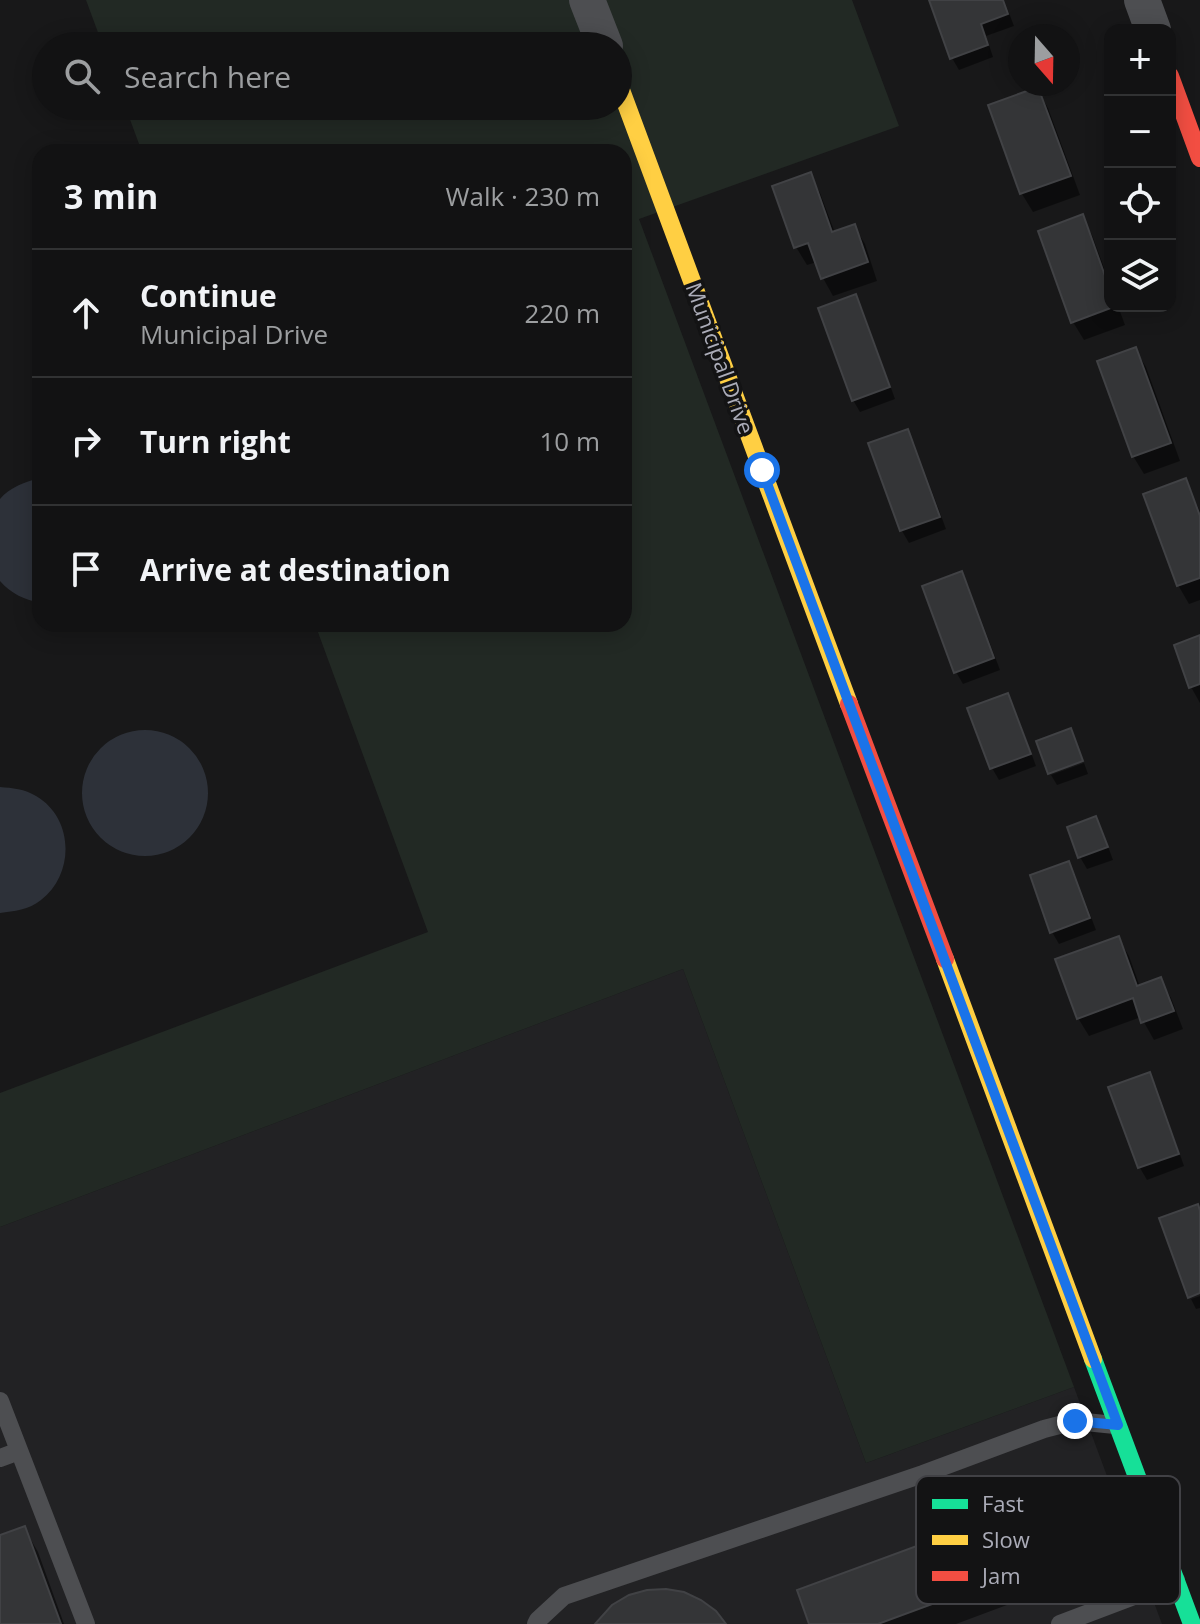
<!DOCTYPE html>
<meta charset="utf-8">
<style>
:root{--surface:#121213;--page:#1b1b1c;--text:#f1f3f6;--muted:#9c9ea0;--line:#313233}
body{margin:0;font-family:"Open Sans",sans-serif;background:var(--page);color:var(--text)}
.controls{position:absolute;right:24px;top:24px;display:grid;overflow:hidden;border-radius:16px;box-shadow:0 4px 20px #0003}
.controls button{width:72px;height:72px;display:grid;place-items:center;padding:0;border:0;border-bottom:2px solid var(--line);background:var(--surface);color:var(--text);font:40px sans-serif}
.compass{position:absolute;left:1008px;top:24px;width:72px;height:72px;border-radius:50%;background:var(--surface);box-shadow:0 4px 20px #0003;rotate:160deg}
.stop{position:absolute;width:24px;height:24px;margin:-18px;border:6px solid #1a73e8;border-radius:50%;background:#fff}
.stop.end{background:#1a73e8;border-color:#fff;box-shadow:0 2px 8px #0008}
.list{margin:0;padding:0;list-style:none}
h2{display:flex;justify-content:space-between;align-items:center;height:104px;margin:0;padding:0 32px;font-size:34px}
h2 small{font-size:26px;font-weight:400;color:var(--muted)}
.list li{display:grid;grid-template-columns:52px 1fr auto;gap:24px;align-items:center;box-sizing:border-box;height:128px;padding:0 32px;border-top:2px solid var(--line)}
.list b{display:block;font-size:30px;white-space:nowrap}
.list p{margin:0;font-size:26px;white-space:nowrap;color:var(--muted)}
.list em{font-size:26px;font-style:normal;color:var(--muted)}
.icon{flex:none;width:44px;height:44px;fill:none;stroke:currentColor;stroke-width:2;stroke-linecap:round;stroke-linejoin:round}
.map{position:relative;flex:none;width:1200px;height:1624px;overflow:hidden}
.search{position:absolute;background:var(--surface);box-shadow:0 4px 20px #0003;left:32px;top:32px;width:600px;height:88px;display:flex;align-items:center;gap:20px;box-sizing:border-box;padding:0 28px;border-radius:44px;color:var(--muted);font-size:30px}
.panel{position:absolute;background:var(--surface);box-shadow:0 4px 20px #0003;left:32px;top:144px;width:600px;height:488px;border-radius:24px}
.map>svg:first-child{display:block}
</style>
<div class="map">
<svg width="1200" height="1624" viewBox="0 0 1200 1624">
<rect width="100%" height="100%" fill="#181819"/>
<path fill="#222224" d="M683,969L866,1463L1074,1387L1162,1624H0V1227Z"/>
<path fill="#222924" d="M86,0H852L899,126L639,219L1074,1387L866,1463L683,969L0,1227V1093L428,932L315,624H624V152H142L125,106H618V46H103Z"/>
<path fill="#2d3139" d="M40,478V603C24,599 11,594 0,581V499C10,487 25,482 40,478Z
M82 793a63 63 0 1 1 126 0a63 63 0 1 1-126 0Z
M0,787C12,788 25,789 36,796C74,818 75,874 41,900C29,910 14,911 0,913Z"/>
<path fill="#0007" d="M931,0H1004L1014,26L986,36L993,57L959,70L952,58Z
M1037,89L1048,108L1080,195L1033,212L1022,194L990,106Z
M810,175L820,193L835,233L854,226L865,244L877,281L833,296L823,278L817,262L807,265L796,247Z
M1082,217L1092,235L1110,284V306H1118L1125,325L1084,340L1073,322Z
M855,297L862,308L895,399L860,412L853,400Z
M1135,349L1146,367L1180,461L1144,474L1133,456Z
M907,431L914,443L946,529L909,543L902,531L870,444Z
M1185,481L1200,511V600L1189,604L1178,585Z
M961,573L968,585L1000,670L963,684L956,672Z
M1200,638V703L1191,687L1176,646Z
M1007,695L1014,707L1036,766L999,780L992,768L970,709Z
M1084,763L1088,774L1057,785L1051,775Z
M1096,818L1102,830L1113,860L1087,869L1080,857L1069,828Z
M1069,863L1075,875L1096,930L1059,944L1052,932Z
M1118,938L1129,956L1140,987L1160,979L1171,998L1183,1029L1154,1040L1141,1017L1089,1036L1078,1018Z
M1149,1074L1156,1086L1184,1166L1147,1180L1140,1168L1111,1088Z
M1200,1296V1308L1196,1309L1191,1299Z
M981,1525L995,1549L1015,1602L956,1624H811Z
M24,1528L38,1552L64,1624H0V1537Z"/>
<path fill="#343537" stroke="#414245" stroke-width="2" d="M929,0H1003L1008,14L981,24L988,45L950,59Z
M1038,87L1071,176L1020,194L988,105Z
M811,172L832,232L855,224L868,262L821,279L808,243L794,248L772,186Z
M1083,214L1110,290V306H1116L1071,323L1038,231Z
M856,294L890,387L852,401L818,308Z
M1136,347L1171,443L1132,457L1097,361Z
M908,429L940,517L900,531L868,443Z
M1186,478L1200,516V578L1177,586L1143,494Z
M962,571L994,658L954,673L922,586Z
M1200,635V684L1189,688L1174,645Z
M1008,693L1031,754L990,769L967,708Z
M1071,728L1083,761L1048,774L1036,741Z
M1096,816L1108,847L1078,858L1067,827Z
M1069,861L1090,918L1050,933L1030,875Z
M1119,936L1137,986L1161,977L1174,1011L1141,1023L1133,998L1077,1019L1055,959Z
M1150,1072L1179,1154L1138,1168L1108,1087Z
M1198,1204L1200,1211V1293L1188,1298L1159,1218Z
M982,1522L1003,1578L878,1624H809L797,1590Z
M25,1526L61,1624H0V1535Z
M666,1589L684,1592L701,1600L716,1611L726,1624H595L612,1605L629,1595L647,1590Z"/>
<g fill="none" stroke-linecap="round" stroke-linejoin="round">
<path stroke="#4d4e51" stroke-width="18" d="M0,1401L86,1624
M0,1458L19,1451
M536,1624L538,1620L564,1596L923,1474L1044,1429L1075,1421L1115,1425
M1060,1624L1176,1580"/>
<path stroke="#4d4e51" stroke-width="36" d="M587,0L605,46
M1142,0L1153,30"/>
<path stroke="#16e098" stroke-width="18" d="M1093,1359L1192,1624"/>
<path stroke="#ffcf43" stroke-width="18" d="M618,82L849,704
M945,959L1093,1359"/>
<path stroke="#f24e42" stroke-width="18" d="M1170,76L1200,158
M849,704L945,959"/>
</g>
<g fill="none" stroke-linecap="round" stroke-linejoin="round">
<path stroke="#1a73e8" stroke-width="10" d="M762,470L1118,1425L1075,1421"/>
</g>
<g text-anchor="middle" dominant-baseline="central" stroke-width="7" stroke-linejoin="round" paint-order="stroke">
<g font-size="22" fill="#abacb8" stroke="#131314">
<text transform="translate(721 358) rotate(70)">Municipal Drive</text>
</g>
</g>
<rect x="916" y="1476" width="264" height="128" rx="12" fill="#131314" stroke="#414145" stroke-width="2"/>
<rect x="932" y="1499" width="36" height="10" fill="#16e098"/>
<rect x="932" y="1535" width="36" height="10" fill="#ffcf43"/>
<rect x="932" y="1571" width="36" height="10" fill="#f24e42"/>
<g font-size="22" fill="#abacb8">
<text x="982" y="1512">Fast</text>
<text x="982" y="1548">Slow</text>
<text x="982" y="1584">Jam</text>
</g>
</svg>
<div class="controls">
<button>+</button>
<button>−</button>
<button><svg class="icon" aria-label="locate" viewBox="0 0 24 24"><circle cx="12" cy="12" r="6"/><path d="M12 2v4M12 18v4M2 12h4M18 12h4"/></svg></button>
<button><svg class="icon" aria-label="layers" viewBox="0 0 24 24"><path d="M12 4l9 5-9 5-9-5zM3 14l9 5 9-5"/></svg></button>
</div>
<svg class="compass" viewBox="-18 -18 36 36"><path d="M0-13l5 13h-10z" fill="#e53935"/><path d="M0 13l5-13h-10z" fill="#9c9ea0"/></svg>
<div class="stop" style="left:762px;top:470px"></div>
<div class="stop end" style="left:1075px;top:1421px"></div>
<div class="search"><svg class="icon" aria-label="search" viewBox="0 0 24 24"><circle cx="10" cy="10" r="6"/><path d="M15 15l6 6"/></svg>Search here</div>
<section class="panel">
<h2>3 min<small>Walk · 230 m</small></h2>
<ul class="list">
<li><svg class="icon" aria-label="ahead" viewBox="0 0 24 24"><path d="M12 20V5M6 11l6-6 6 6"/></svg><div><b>Continue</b><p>Municipal Drive</p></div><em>220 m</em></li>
<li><svg class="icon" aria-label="right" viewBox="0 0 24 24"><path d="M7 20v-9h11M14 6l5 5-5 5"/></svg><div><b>Turn right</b></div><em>10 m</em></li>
<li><svg class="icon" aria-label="arrive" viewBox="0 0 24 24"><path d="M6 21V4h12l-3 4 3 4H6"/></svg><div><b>Arrive at destination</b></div></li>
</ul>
</section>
</div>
